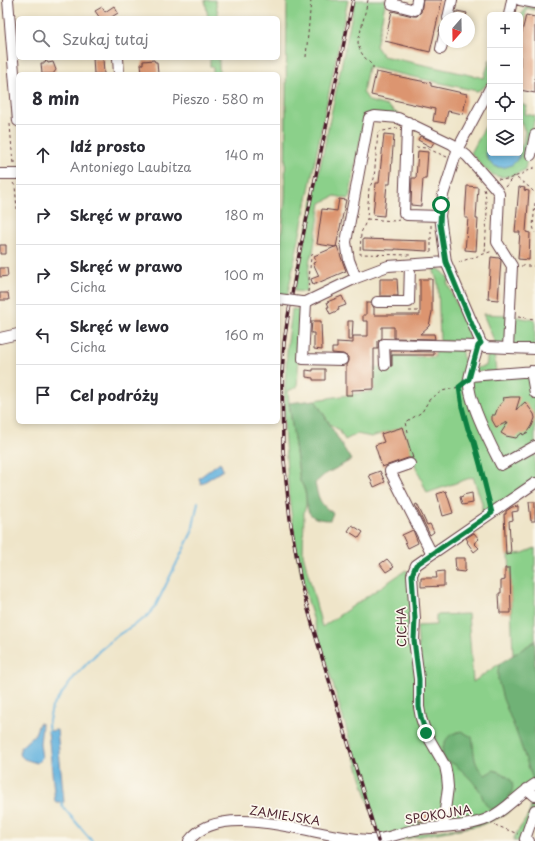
<!DOCTYPE html>
<html lang="pl">
<meta charset="utf-8">
<style>
:root{--surface:#fff;--page:#f7f7f7;--text:#2b2b33;--muted:#7c7c81;--line:#e1e1e2}
body{margin:0;font-family:"Playpen Sans",sans-serif;background:var(--page);color:var(--text)}
.controls{position:absolute;right:12px;top:12px;display:grid;overflow:hidden;border-radius:6px;box-shadow:0 2px 6px #0003}
.controls button{width:36px;height:36px;display:grid;place-items:center;padding:0;border:0;border-bottom:1px solid var(--line);background:var(--surface);color:var(--text);font:20px sans-serif}
.compass{position:absolute;left:439px;top:12px;width:36px;height:36px;border-radius:50%;background:var(--surface);box-shadow:0 2px 6px #0003;rotate:200deg}
.stop{position:absolute;width:12px;height:12px;margin:-9px;border:3px solid #0b8043;border-radius:50%;background:#fff}
.stop.end{background:#0b8043;border-color:#fff;box-shadow:0 1px 4px #0008}
.list{margin:0;padding:0;list-style:none}
h2{display:flex;justify-content:space-between;align-items:center;height:52px;margin:0;padding:0 16px;font-size:17px}
h2 small{font-size:13px;font-weight:400;color:var(--muted)}
.list li{display:grid;grid-template-columns:26px 1fr auto;gap:12px;align-items:center;box-sizing:border-box;height:60px;padding:0 16px;border-top:1px solid var(--line)}
.list b{display:block;font-size:15px;white-space:nowrap}
.list p{margin:0;font-size:13px;white-space:nowrap;color:var(--muted)}
.list em{font-size:13px;font-style:normal;color:var(--muted)}
.icon{flex:none;width:22px;height:22px;fill:none;stroke:currentColor;stroke-width:2;stroke-linecap:round;stroke-linejoin:round}
.map{position:relative;flex:none;width:535px;height:841px;overflow:hidden}
.search{position:absolute;background:var(--surface);box-shadow:0 2px 6px #0003;left:16px;top:16px;width:264px;height:44px;display:flex;align-items:center;gap:10px;box-sizing:border-box;padding:0 14px;border-radius:6px;color:var(--muted);font-size:15px}
.panel{position:absolute;background:var(--surface);box-shadow:0 2px 6px #0003;left:16px;top:72px;width:264px;height:352px;border-radius:6px}
.map>svg:first-child{display:block}
</style>
<div class="map">
<svg width="535" height="841" viewBox="0 0 535 841">
<rect width="100%" height="100%" fill="#fbf7ec"/>
<filter id="ink" filterUnits="userSpaceOnUse"><feTurbulence type="fractalNoise" baseFrequency=".025" numOctaves="2"/><feDisplacementMap in="SourceGraphic" scale="8" xChannelSelector="R" yChannelSelector="G"/><feConvolveMatrix kernelMatrix="1 2 1 2 8 2 1 2 1" color-interpolation-filters="sRGB"/></filter>
<filter id="wash" filterUnits="userSpaceOnUse"><feTurbulence type="fractalNoise" baseFrequency=".012" numOctaves="4" result="noise"/><feDisplacementMap in="SourceGraphic" scale="16" xChannelSelector="R" yChannelSelector="G"/><feGaussianBlur stdDeviation="0.9" result="paint"/><feColorMatrix in="noise" values="0 0 0 0 0 0 0 0 0 0 0 0 0 0 0 0 0 1.4 0 .05"/><feComposite in="paint" operator="in"/></filter>
<g filter="url(#wash)">
<rect width="100%" height="100%" fill="#efe5c9"/>
<path fill="#8bd08a" stroke="#6a785a" d="M205,0H215L219,18H208Z
M287,0H348L287,297L278,296V270L285,199Z
M355,0H386L376,46L383,56L484,78L490,59C490,73 493,85 477,91L368,67L363,92L369,101L387,106L399,115H365L349,199L335,196L321,203L313,252L310,258L306,292L294,291Z
M526,6L535,8V10L527,8L523,27L520,33L521,15Z
M210,58H219V74H213V68L210,66Z
M520,104L527,106L525,114L535,116L525,170C495,184 491,176 471,153L490,118C490,132 486,144 486,158H519L520,148L523,144L525,131L520,121Z
M433,268C442,269 445,273 450,281L447,282L467,329L470,328L471,334L469,342L440,341L438,284Z
M292,309L302,310L297,387L288,391L289,403L300,481C306,489 308,503 304,512L303,554L322,627L406,570L410,574L417,707L446,776L440,821L437,824L379,837L309,605L297,555L289,497L284,430V404L287,350Z
M483,314L508,315L506,344L496,345Z
M511,316L535,320V348L511,347Z
M436,347L461,348L463,358L468,364L464,379L535,375V480L482,516V503L473,477L427,493L413,460L403,427L371,437L357,434L345,440L339,430L330,424L315,400L374,391V367L394,368V356L435,357Z
M488,352H494L496,372L473,371L476,368L486,366Z
M535,548V641L513,655L509,555L523,553Z
M468,614L473,682L499,664C511,704 519,744 535,782L482,818L448,822L450,787L423,717L417,626L436,625V615Z
M527,792L534,800V808L523,841H513C517,827 535,815 530,799L526,798L503,816L481,825L394,841H381L398,836L466,827Z"/>
<path fill="#70b276" stroke="#5d6850" d="M315,400L351,460L324,475L315,483C318,498 320,505 333,513L330,520C295,520 314,498 300,481L289,403Z
M535,641V779L533,780L517,734L503,699L498,680V670L499,664Z
M461,731L472,737C475,753 472,764 485,775L494,770C499,772 507,775 511,780C518,792 502,807 492,810C481,803 484,795 477,787C472,780 462,770 455,765C453,763 449,762 447,761C438,754 444,739 452,734C455,733 458,732 461,731Z"/>
<path fill="#64b2de" stroke="#576884" d="M490,130V153H519C518,172 480,176 487,142C487,138 488,134 490,130Z
M220,462L223,470L201,484L199,478Z
M39,723L42,724L40,744L42,758L37,763L24,759L19,754L21,747L35,734Z
M57,730L64,802H55L48,731Z"/>
<g fill="none" stroke-linecap="round" stroke-linejoin="round">
<path stroke="#64b2de" stroke-width="2" d="M49,732L48,725L52,707L75,676L99,651L118,635L145,618L155,607L192,532L198,502
M61,801L63,807L92,841"/>
</g>
<g id="blocks">
<path fill="#dc956f" d="M423,0H442L430,52L385,41L392,11L413,16H417L421,12Z
M114,6L118,13L110,18H100L95,11L102,7L105,12Z
M457,11L467,13L465,18H456Z
M526,15L535,17V93L520,90V36H521Z
M93,58H103L104,74H94Z
M46,60L48,63L53,62L56,70L53,74H42L41,63H45Z
M154,60L155,62H157L158,74H142L141,64H143V61Z
M376,72L431,83V86L467,94L463,114L448,111L445,123L433,121L435,109L371,95Z
M384,134L394,135L390,184H387L384,216L373,215L376,183H379Z
M420,136L434,142L431,147L418,140Z
M418,151L428,152L426,179H423L421,206L411,205L412,178H416Z
M467,186L478,187L476,219H478L476,251L465,250L468,218H465Z
M519,187L525,188L524,190L529,191L526,232L530,233L529,260L518,259L520,232H515Z
M339,199L346,200L336,247L317,244L322,209L337,211Z
M363,239L427,241V251L395,249V250L363,249Z
M0,245H6V254H0Z
M337,246L346,271L313,285L311,279L319,276L313,263L316,262L314,256Z
M491,257L499,258L501,260L498,300L488,299Z
M0,268H7L8,276L0,277Z
M380,279H397L398,296H380Z
M420,279H432V312L429,326L420,334H434L435,339L394,338V327H382V338L378,341V349H374V389L352,390V395H346V365L348,361V357L343,354L332,353V348H337V342L353,343V336H368V321H363V315H366V303H371L374,308V315H420Z
M0,293H8L9,300H0Z
M342,296L346,305L338,308L339,310L330,314L327,307H329L327,302Z
M312,321H321L322,350L314,349V333H311Z
M348,321H353L352,340H348Z
M391,351L434,352V355H392V366H391Z
M313,369H325V380H313V378L306,377V370L313,371Z
M511,397H520L516,410L525,402L534,414L535,418L532,426L528,432L523,435L522,433L516,438L506,436L501,433L508,422L496,427L492,420V415H495L498,407L504,400L503,398Z
M403,427L413,458H408L382,467L375,445L384,442L381,434Z
M380,471L385,482L374,487L369,475Z
M446,491L453,513L443,516L437,494Z
M472,493L473,503L462,505L460,497L463,496V495Z
M529,502H535V521H531Z
M417,504L427,525L430,524L434,532L430,535L415,505Z
M518,506V511L512,512L513,520L509,521L511,554L506,555L504,514H506V511L512,507Z
M352,525L363,532L359,538L348,531Z
M413,530L418,543L408,548L402,535Z
M474,533L479,539L474,543L479,548L474,552L467,542L468,541L466,538Z
M455,558H465V571L464,572L456,571Z
M387,559L394,567L386,572L380,564Z
M505,568H510L511,613H500L499,593H501V581L505,580Z
M444,571V586L421,587V578H437L436,572Z
M432,813L433,820L419,822L418,815Z"/>
</g>
</g>
<g filter="url(#ink)">
<use href="#blocks" fill-opacity="0" stroke="#633d43" stroke-width="1"/>
<g fill="none" stroke-linecap="round" stroke-linejoin="round">
<g stroke="#633d43" stroke-width="12">
<path id="minor" d="M8,0L18,121
M393,0L392,4L415,10L417,0
M520,0L535,3
M509,15L512,0
M448,18L452,0
M441,49L445,30
M118,58L119,74
M490,88L458,148L443,195L440,216L446,262L481,343L486,347L535,349
M408,122L407,128L404,213L407,215L440,216
M531,155L535,135
M0,174H18
M356,278L349,260L346,242L369,118L375,116L398,118L452,144L467,156L496,189L499,194L497,242L512,266L508,348
M301,302H306L356,278L388,266L446,262
M306,302L303,359L342,360
M377,302H409L410,265
M0,338L18,334
M478,346C475,357 471,368 469,379C466,398 492,447 501,465L535,446
M385,365L384,344L478,346L481,343
M531,371L535,393
M470,376L535,371
M410,464L390,471L432,554
M527,789L535,796
M443,826L448,787L447,776L445,766L426,733L421,718L419,707V679L414,640L415,619L412,575L416,565L535,483
M189,841C221,796 325,841 373,840C387,839 400,833 414,830C437,826 468,828 489,818C506,810 519,794 535,784
M529,841L525,839L535,810"/>
</g>
<path stroke="#633d43" stroke-width="1" stroke-dasharray="3 3" stroke-linecap="butt" d="M368,0L358,42C359,53 366,59 373,66V69
M306,57L311,0
M10,124L13,165
M398,128L378,132L374,179L369,188L367,219L361,233L360,254L411,255
M416,147L426,148L447,157
M13,162H18
M498,179C507,182 527,172 535,167
M13,183L15,186L18,219
M505,187L514,176L529,187L535,193
M484,189C487,197 485,204 487,212L485,253
M535,203L533,226L535,233
M367,219L395,221L399,220
M431,225V254
M459,262L493,251
M521,266H535
M308,292L311,257L313,253
M409,311H420
M518,317L535,319
M459,387L462,407L468,429L474,442L490,504
M408,432L406,422L422,412L429,400L442,391L459,387
M495,825L518,834"/>
<use href="#minor" stroke="#fff" stroke-width="10"/>
<g stroke="#4a1f2b" stroke-width="3.5">
<path id="rail" d="M353,0L299,255L288,316L284,343L282,374L283,450L290,519L302,588L315,634L378,841"/>
</g>
<use href="#rail" stroke="#fbf7ec" stroke-width="2" stroke-dasharray="6" stroke-linecap="butt"/>
<g stroke="#633d43" stroke-width="12" stroke-linecap="butt">
<path id="minor-bridge" d="M279,299L301,302"/>
</g>
<use href="#minor-bridge" stroke="#fff" stroke-width="10"/>
</g>
</g>
<g fill="none" stroke-linecap="round" stroke-linejoin="round" filter="url(#ink)">
<path stroke="#0b8043" stroke-width="5" d="M426,733L421,718L419,707V679L414,640L415,619L412,575L416,565L492,513L480,464L474,442L468,429L462,407L459,387L469,379L478,346L481,343L473,327L446,262L440,224L441,205"/>
</g>
<g text-anchor="middle" dominant-baseline="central" stroke-width="3.5" stroke-linejoin="round" paint-order="stroke">
<g font-size="12" fill="#4a1f2b" stroke="#fbf7ec">
<text transform="translate(401 627) rotate(-91)">CICHA</text>
<text transform="translate(438 814) rotate(-9)">SPOKOJNA</text>
<text transform="translate(285 815) rotate(9)">ZAMIEJSKA</text>
</g>
</g>
</svg>
<div class="controls">
<button>+</button>
<button>−</button>
<button><svg class="icon" aria-label="locate" viewBox="0 0 24 24"><circle cx="12" cy="12" r="6"/><path d="M12 2v4M12 18v4M2 12h4M18 12h4"/></svg></button>
<button><svg class="icon" aria-label="layers" viewBox="0 0 24 24"><path d="M12 4l9 5-9 5-9-5zM3 14l9 5 9-5"/></svg></button>
</div>
<svg class="compass" viewBox="-18 -18 36 36"><path d="M0-13l5 13h-10z" fill="#e53935"/><path d="M0 13l5-13h-10z" fill="#7c7c81"/></svg>
<div class="stop" style="left:441px;top:205px"></div>
<div class="stop end" style="left:426px;top:733px"></div>
<div class="search"><svg class="icon" aria-label="search" viewBox="0 0 24 24"><circle cx="10" cy="10" r="6"/><path d="M15 15l6 6"/></svg>Szukaj tutaj</div>
<section class="panel">
<h2>8 min<small>Pieszo · 580 m</small></h2>
<ul class="list">
<li><svg class="icon" aria-label="ahead" viewBox="0 0 24 24"><path d="M12 20V5M6 11l6-6 6 6"/></svg><div><b>Idź prosto</b><p>Antoniego Laubitza</p></div><em>140 m</em></li>
<li><svg class="icon" aria-label="right" viewBox="0 0 24 24"><path d="M7 20v-9h11M14 6l5 5-5 5"/></svg><div><b>Skręć w prawo</b></div><em>180 m</em></li>
<li><svg class="icon" aria-label="right" viewBox="0 0 24 24"><path d="M7 20v-9h11M14 6l5 5-5 5"/></svg><div><b>Skręć w prawo</b><p>Cicha</p></div><em>100 m</em></li>
<li><svg class="icon" aria-label="left" viewBox="0 0 24 24"><path d="M17 20v-9H6M10 6l-5 5 5 5"/></svg><div><b>Skręć w lewo</b><p>Cicha</p></div><em>160 m</em></li>
<li><svg class="icon" aria-label="arrive" viewBox="0 0 24 24"><path d="M6 21V4h12l-3 4 3 4H6"/></svg><div><b>Cel podróży</b></div></li>
</ul>
</section>
</div>
